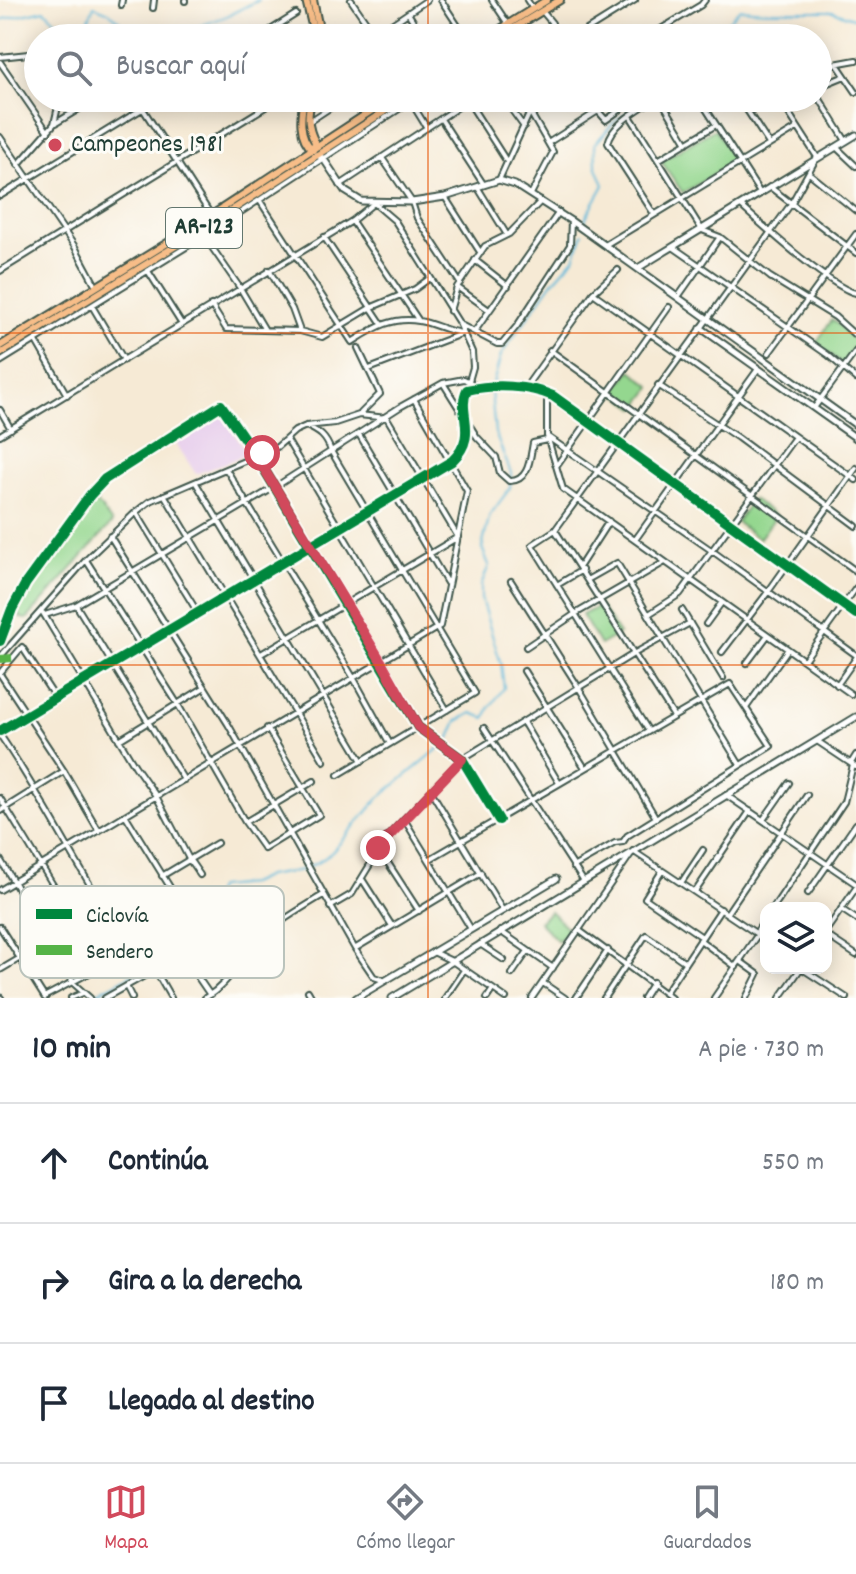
<!DOCTYPE html>
<html lang="es">
<meta charset="utf-8">
<style>
:root{--surface:#fff;--page:#f6f6f7;--text:#1f2937;--muted:#747a83;--line:#e0e1e3;--accent:#d1495b}
body{margin:0;font-family:Dekko,sans-serif;background:var(--page);color:var(--text)}
.controls{position:absolute;right:24px;bottom:24px;display:grid;overflow:hidden;border-radius:16px;box-shadow:0 4px 20px #0003}
.controls button{width:72px;height:72px;display:grid;place-items:center;padding:0;border:0;border-bottom:2px solid var(--line);background:var(--surface);color:var(--text);font:40px sans-serif}
.stop{position:absolute;width:24px;height:24px;margin:-18px;border:6px solid #d1495b;border-radius:50%;background:#fff}
.stop.end{background:#d1495b;border-color:#fff;box-shadow:0 2px 8px #0008}
.list{margin:0;padding:0;list-style:none}
h2{display:flex;justify-content:space-between;align-items:center;height:104px;margin:0;padding:0 32px;font-size:34px}
h2 small{font-size:26px;font-weight:400;color:var(--muted)}
.list li{display:grid;grid-template-columns:52px 1fr auto;gap:24px;align-items:center;box-sizing:border-box;height:120px;padding:0 32px;border-top:2px solid var(--line)}
.list b{display:block;font-size:30px;white-space:nowrap}
.list em{font-size:26px;font-style:normal;color:var(--muted)}
.icon{flex:none;width:44px;height:44px;fill:none;stroke:currentColor;stroke-width:2;stroke-linecap:round;stroke-linejoin:round}
.map{position:relative;flex:none;width:856px;height:998px;overflow:hidden}
.search{position:absolute;background:var(--surface);box-shadow:0 4px 20px #0003;left:24px;right:24px;top:24px;height:88px;display:flex;align-items:center;gap:20px;box-sizing:border-box;padding:0 28px;border-radius:44px;color:var(--muted);font-size:30px}
.sheet{height:464px;background:var(--surface)}
nav{display:flex;justify-content:space-around;align-items:center;box-sizing:border-box;height:112px;border-top:2px solid var(--line);background:var(--surface);font-size:22px;color:var(--muted)}
nav a{display:grid;justify-items:center;gap:4px}
nav .on{color:var(--accent)}
.map>svg:first-child{display:block}
</style>
<div class="map">
<svg width="856" height="998" viewBox="0 0 856 998">
<rect width="100%" height="100%" fill="#fdfcf7"/>
<filter id="ink" filterUnits="userSpaceOnUse"><feTurbulence type="fractalNoise" baseFrequency=".0125" numOctaves="2"/><feDisplacementMap in="SourceGraphic" scale="16" xChannelSelector="R" yChannelSelector="G"/><feConvolveMatrix kernelMatrix="1 2 1 2 8 2 1 2 1" color-interpolation-filters="sRGB"/></filter>
<filter id="wash" filterUnits="userSpaceOnUse"><feTurbulence type="fractalNoise" baseFrequency=".006" numOctaves="4" result="noise"/><feDisplacementMap in="SourceGraphic" scale="32" xChannelSelector="R" yChannelSelector="G"/><feGaussianBlur stdDeviation="1.8" result="paint"/><feColorMatrix in="noise" values="0 0 0 0 0 0 0 0 0 0 0 0 0 0 0 0 0 1.4 0 .05"/><feComposite in="paint" operator="in"/></filter>
<g filter="url(#wash)">
<rect width="100%" height="100%" fill="#f6ead5"/>
<path fill="#e9d2ed" d="M219,411L248,454L196,474L173,439Z"/>
<path fill="#94d78f" stroke="#5a8a62" stroke-width="2" d="M715,129L735,161L683,193L661,161Z
M832,320L856,338V346L843,364L816,343Z
M631,370L652,387L636,408L614,392Z
M93,497L112,523L27,619L21,618L15,607Z
M753,499L776,516L759,539L736,522Z
M600,606L619,634L600,645L582,615Z
M550,911L569,930L558,941L539,922Z"/>
<g fill="none" stroke-linecap="round" stroke-linejoin="round">
<path stroke="#5cb8da" stroke-width="2" d="M0,20L45,10C61,26 64,34 87,24L94,6L109,12L125,26L170,37L227,16L259,0
M702,38L706,29L723,26L740,9L766,11H833L856,19
M584,226L586,217L604,185L596,165L595,144L614,122L647,98
M493,384L501,355L552,283L574,258L583,233
M92,996L161,959L208,905L218,887L250,884L267,876L302,870L322,860L332,852L379,798L449,740L457,721L472,713L485,718L490,707L504,688L501,664L481,599V586L489,565L482,548L488,522L490,515L510,488L511,473L495,433L491,391"/>
</g>
</g>
<g filter="url(#ink)">
<g fill="none" stroke-linecap="round" stroke-linejoin="round">
<g stroke="#3f574c" stroke-width="8">
<path id="minor" d="M351,0L377,38
M441,0L466,38
M492,0L508,24
M527,0L533,9
M185,1V0
M121,5L122,0
M153,8L154,0
M542,11L552,23L550,38
M408,13L424,38
M514,28V38
M552,30L562,37L575,36
M258,38L296,14
M371,38L427,0
M574,38L635,0
M646,38L701,5L705,0
M0,57L38,53
M0,62L48,132
M837,64L856,92
M818,67L856,60
M818,87L845,76
M818,96L846,141
M136,98L211,215
M503,98L524,127
M629,98L631,102L638,98
M660,98L687,143
M699,98L760,193
M739,98L769,144
M468,101L507,162
M411,102L427,128
M532,104L540,105L552,98
M783,104L796,98
M598,111L606,120L631,102
M530,112L553,152L531,194
M630,116L658,160
M441,119L484,185
M310,121L345,98
M56,123L97,98
M716,125L658,160L702,230L720,237L770,277L835,317L856,336
M0,137L75,247L96,286
M548,143L598,111L592,98
M836,147L856,166
M382,158L412,202L417,218L460,283
M18,165L54,124L60,98
M809,173L856,211
M499,180L530,112L533,98
M340,185L472,98
M770,187L856,253
M478,188L507,235
M0,196L160,98
M445,197L480,252
M260,201L352,342C373,329 392,316 419,321C434,323 447,332 463,333
M741,206C762,225 833,289 856,293
M654,214L608,143C612,123 640,109 656,98
M352,221L419,321
M204,236L240,288L265,330
M324,237L382,324
M605,245L797,128
M673,247L828,355L856,379
M475,260L508,286
M269,270L292,309L300,331
M0,271L280,98
M148,271L181,323
M457,287L489,310
M593,293L856,480
M678,297L720,237
M211,305L226,329L300,331L322,337L370,308L415,289L430,278
M92,306L124,360
M450,311L457,287L485,246L509,234L541,201
M461,325L497,344H502L517,326L570,245L571,221
M475,331L559,212
M36,341L67,395
M358,348L380,394L361,413
M550,350L856,571
M769,353L856,234
M0,362L204,236L416,98
M369,369L461,334
M443,383L477,437L496,457L500,473L509,481C529,482 530,458 533,443L547,440
M658,385L738,438L856,526
M525,388L593,293L618,270
M547,393V436L563,489L851,694
M814,408L856,351
M0,410L11,429
M306,426C320,432 326,437 331,451L475,693L338,775
M0,435L352,221L374,203L395,221L459,323L472,352L473,367L469,381
M360,436L447,583
M548,437L711,550L856,655
M287,440L447,710
M557,465L669,307
M226,469L353,677L390,744
M196,483L362,761
M165,496L324,761
M136,512L198,613
M555,530L673,715
M110,536L228,724L355,949L374,977L383,980
M635,540L758,369
M86,560L177,703L245,822L264,849L319,815L267,728
M580,566L609,521
M587,580L617,563L740,765
M511,581L579,688L656,818
M557,585L582,570
M76,605L184,780
M682,610L723,678
M43,613L135,766L156,796L189,859L200,875
M649,614L680,594L795,437
M45,615L76,605L275,487L400,407L443,383L464,379L477,386
M706,624L722,602
M0,641L12,609L26,583L90,495L105,479L221,405L255,454L418,727L462,759L499,820
M526,647L575,614L665,562
M722,652L768,592L856,468
M0,657L86,560L136,512L150,501L277,447L295,431L306,426L335,423L359,415L387,418L458,537L261,654
M804,660L856,588
M747,663L768,635
M524,671L585,768
M0,673L22,647L54,696
M0,674L64,771L99,831
M837,685L856,658
M746,708L788,649
M523,722L559,783
M484,728L584,882
M648,730L532,545L555,530L791,204L817,157L779,98
M0,731L452,461C480,434 456,413 467,390C494,384 528,385 553,396L856,614
M0,735C51,809 88,893 143,964
M119,740L205,687
M817,741L856,767
M851,763L856,755
M431,791L503,911
M726,795L856,884
M0,798L103,967
M0,811L64,771
M126,816L173,892
M404,819L471,929
M763,820L789,783
M245,822L314,781
M379,849L419,911
M0,859L73,983L90,998
M430,859L730,684L771,746L627,836L623,842L615,843L573,867
M662,871L645,898L702,937
M162,876L217,843
M362,879L392,926
M681,883L703,850
M0,890L440,626L467,491L414,399
M695,892L750,811
M808,893L856,824
M255,904L271,928
M330,907L352,894L387,837L462,759L635,653L690,623
M773,908L844,802L853,765
M841,909L856,919
M727,913L807,795
M0,927L45,998
M500,931L553,968
M580,931L671,998
M826,931L856,888
M756,933L766,918
M212,935L233,972
M826,935L856,955
M700,940L736,967
M480,944L504,960
M356,948L481,873
M433,952L452,961L506,998
M182,954L210,995
M740,961L758,974L746,998
M801,968L847,998
M0,970L130,893
M512,974L528,951
M543,983L565,998
M126,986L132,998
M308,991L312,998
M665,993L721,909
M0,997L1,998
M44,997L161,935
M71,998L83,993
M105,998L155,970L171,998
M205,998C230,983 236,964 256,943C275,923 299,910 323,895
M445,998L464,970
M487,998L493,989
M532,998L633,851L766,940
M576,998L608,950
M604,998L646,935L685,962
M643,998L653,982
M714,998L758,934
M780,998L801,968"/>
</g>
<g stroke="#3f574c" stroke-width="9">
<path id="tertiary" d="M316,155L323,158L345,191L361,201L412,202L445,197L499,180L515,185L571,221L856,425
M638,268L856,135
M701,328L856,438
M356,998L556,879
M392,998L856,717"/>
</g>
<g stroke="#3f574c" stroke-width="10">
<path id="primary" d="M306,0L315,38
M313,0L321,38
M486,38L547,0
M498,38L560,0
M305,98C300,114 298,138 313,150
M312,98C307,114 307,127 315,142L313,150
M0,346L195,226L391,98
M0,354L200,231L405,98"/>
</g>
<use href="#minor" stroke="#fff" stroke-width="4"/>
<use href="#tertiary" stroke="#fff" stroke-width="5"/>
<use href="#primary" stroke="#f7bd88" stroke-width="6"/>
<path stroke="#55b346" stroke-width="8" stroke-dasharray="16 8" stroke-linecap="butt" d="M0,659L12,658"/>
<g stroke="#fdfcf7" stroke-width="15">
<path id="cycleway" d="M0,641L12,609L26,583L90,495L105,479L221,405L255,454L418,727L462,759L499,820
M0,731L452,461C480,434 456,413 467,390C494,384 528,385 553,396L856,614"/>
</g>
<use href="#cycleway" stroke="#00873e" stroke-width="10"/>
</g>
</g>
<g fill="none" stroke-linecap="round" stroke-linejoin="round" filter="url(#ink)">
<path stroke="#d1495b" stroke-width="10" d="M262,453L255,454L381,661L418,727L462,759L378,848"/>
</g>
<path fill="none" stroke="#e8590c" stroke-width="2" stroke-opacity="0.55" d="M428,0V38M428,98V998M0,333H856M0,665H856"/>
<circle fill="#d1495b" stroke="#fdfcf7" stroke-width="3" cx="55" cy="145" r="8"/>
<g text-anchor="middle" dominant-baseline="central" stroke-width="6" stroke-linejoin="round" paint-order="stroke">
<rect fill="#fdfcf7" stroke="#62766e" stroke-width="2" x="166" y="208" width="76" height="40" rx="6"/>
<g font-size="24" font-weight="bold" fill="#1f3d34">
<text x="204" y="228">AR-123</text>
</g>
<g font-size="26" fill="#1f3d34" stroke="#fdfcf7" text-anchor="start">
<text x="71" y="145">Campeones 1981</text>
</g>
</g>
<rect x="20" y="886" width="264" height="92" rx="12" fill="#fdfcf7" stroke="#bac3bc" stroke-width="2"/>
<rect x="36" y="909" width="36" height="10" fill="#00873e"/>
<rect x="36" y="945" width="36" height="10" fill="#55b346"/>
<g font-size="22" fill="#1f3d34">
<text x="86" y="922">Ciclovía</text>
<text x="86" y="958">Sendero</text>
</g>
</svg>
<div class="controls">
<button><svg class="icon" aria-label="layers" viewBox="0 0 24 24"><path d="M12 4l9 5-9 5-9-5zM3 14l9 5 9-5"/></svg></button>
</div>
<div class="stop" style="left:262px;top:453px"></div>
<div class="stop end" style="left:378px;top:848px"></div>
<div class="search"><svg class="icon" aria-label="search" viewBox="0 0 24 24"><circle cx="10" cy="10" r="6"/><path d="M15 15l6 6"/></svg>Buscar aquí</div>
</div>
<section class="sheet">
<h2>10 min<small>A pie · 730 m</small></h2>
<ul class="list">
<li><svg class="icon" aria-label="ahead" viewBox="0 0 24 24"><path d="M12 20V5M6 11l6-6 6 6"/></svg><div><b>Continúa</b></div><em>550 m</em></li>
<li><svg class="icon" aria-label="right" viewBox="0 0 24 24"><path d="M7 20v-9h11M14 6l5 5-5 5"/></svg><div><b>Gira a la derecha</b></div><em>180 m</em></li>
<li><svg class="icon" aria-label="arrive" viewBox="0 0 24 24"><path d="M6 21V4h12l-3 4 3 4H6"/></svg><div><b>Llegada al destino</b></div></li>
</ul>
</section>
<nav>
<a class="on"><svg class="icon" aria-label="map" viewBox="0 0 24 24"><path d="M3 6l6-2 6 2 6-2v14l-6 2-6-2-6 2zM9 4v14M15 6v14"/></svg>Mapa</a>
<a><svg class="icon" aria-label="directions" viewBox="0 0 24 24"><path d="M12 3l9 9-9 9-9-9zM9 14v-3h6M13 9l2 2-2 2"/></svg>Cómo llegar</a>
<a><svg class="icon" aria-label="saved" viewBox="0 0 24 24"><path d="M7 4h10v16l-5-4-5 4z"/></svg>Guardados</a>
</nav>
